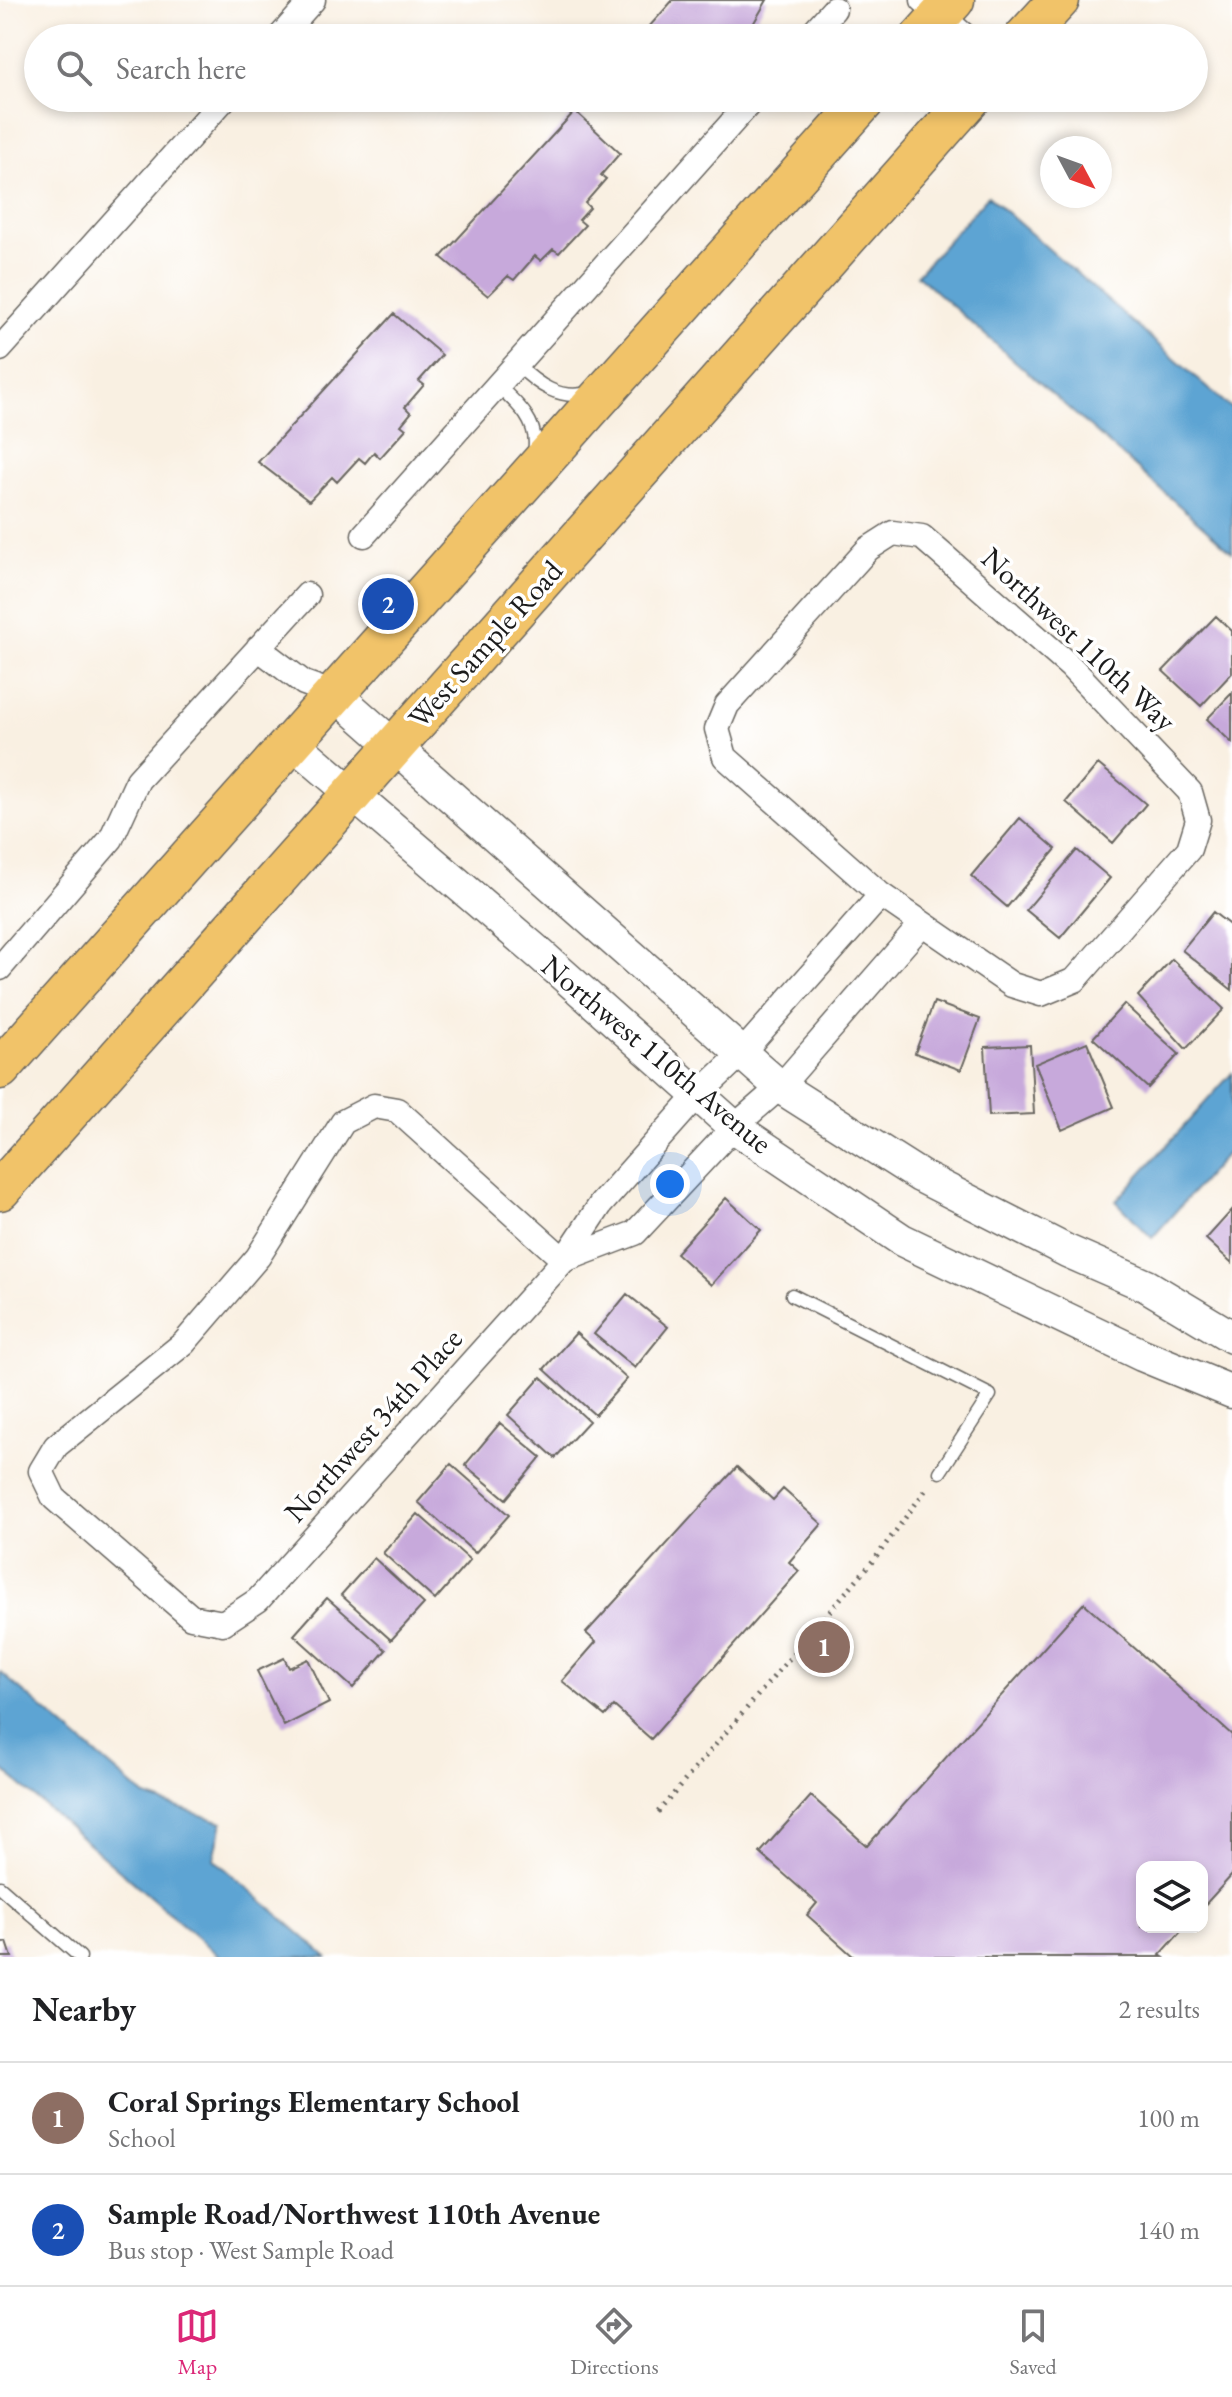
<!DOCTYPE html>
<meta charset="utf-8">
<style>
:root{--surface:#fff;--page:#f6f6f6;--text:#202124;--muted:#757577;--line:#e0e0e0;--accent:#db2777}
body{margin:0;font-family:"EB Garamond",serif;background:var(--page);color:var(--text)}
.controls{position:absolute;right:24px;bottom:24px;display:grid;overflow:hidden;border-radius:16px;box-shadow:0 4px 12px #0003}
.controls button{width:72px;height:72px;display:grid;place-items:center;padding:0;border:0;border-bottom:2px solid var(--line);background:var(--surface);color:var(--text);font:40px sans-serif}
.compass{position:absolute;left:1040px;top:136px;width:72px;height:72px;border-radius:50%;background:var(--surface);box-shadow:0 4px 12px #0003;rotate:131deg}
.you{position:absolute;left:670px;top:1184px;width:28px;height:28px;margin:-20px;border:6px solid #fff;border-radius:50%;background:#1a73e8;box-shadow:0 0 0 12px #1a73e833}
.badge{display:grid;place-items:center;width:52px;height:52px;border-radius:50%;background:var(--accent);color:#fff;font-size:26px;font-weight:700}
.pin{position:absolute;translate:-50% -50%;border:4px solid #fff;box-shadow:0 2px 8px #0006}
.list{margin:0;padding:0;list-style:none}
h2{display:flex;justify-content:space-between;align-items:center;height:104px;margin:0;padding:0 32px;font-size:34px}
h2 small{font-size:26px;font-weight:400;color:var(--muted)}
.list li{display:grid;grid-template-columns:52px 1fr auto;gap:24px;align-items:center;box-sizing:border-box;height:112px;padding:0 32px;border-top:2px solid var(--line)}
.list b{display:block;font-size:30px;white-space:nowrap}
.list p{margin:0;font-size:26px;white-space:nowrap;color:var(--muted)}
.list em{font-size:26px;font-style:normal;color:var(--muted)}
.icon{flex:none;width:44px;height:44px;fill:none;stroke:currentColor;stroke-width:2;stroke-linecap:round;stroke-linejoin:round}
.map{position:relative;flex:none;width:1232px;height:1957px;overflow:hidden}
.search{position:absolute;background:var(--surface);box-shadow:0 4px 12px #0003;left:24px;right:24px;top:24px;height:88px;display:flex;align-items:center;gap:20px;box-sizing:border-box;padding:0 28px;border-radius:44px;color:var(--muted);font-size:30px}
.sheet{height:328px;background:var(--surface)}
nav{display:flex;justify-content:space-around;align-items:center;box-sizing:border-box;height:112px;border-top:2px solid var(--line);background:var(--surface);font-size:22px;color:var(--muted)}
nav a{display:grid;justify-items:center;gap:4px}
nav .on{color:var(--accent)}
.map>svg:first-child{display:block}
</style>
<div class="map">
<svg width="1232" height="1957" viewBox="0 0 1232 1957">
<rect width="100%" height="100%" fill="#fff"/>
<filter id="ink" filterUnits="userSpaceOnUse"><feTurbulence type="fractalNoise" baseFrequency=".0125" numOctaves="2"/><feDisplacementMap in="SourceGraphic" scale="16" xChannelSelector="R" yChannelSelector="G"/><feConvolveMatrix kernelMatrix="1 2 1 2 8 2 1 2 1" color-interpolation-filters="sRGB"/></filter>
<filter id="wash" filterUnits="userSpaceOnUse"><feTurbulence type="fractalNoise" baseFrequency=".006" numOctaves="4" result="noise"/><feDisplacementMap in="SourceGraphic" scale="32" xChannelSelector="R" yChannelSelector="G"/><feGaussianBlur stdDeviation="1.8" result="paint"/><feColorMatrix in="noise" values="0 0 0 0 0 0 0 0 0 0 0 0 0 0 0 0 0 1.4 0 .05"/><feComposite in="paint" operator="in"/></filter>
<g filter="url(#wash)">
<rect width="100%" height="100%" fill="#f9f0e2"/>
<path fill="#5da4d3" stroke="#3c6078" stroke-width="2" d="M988,196L1232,409V552L917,275Z
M1232,1073V1148L1152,1238L1116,1201Z
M0,1672L146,1797L222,1822L214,1859L327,1957H220L0,1767Z"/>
<g id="blocks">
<path fill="#c7a9db" d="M673,0H767L752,26L758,31L752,38H639Z
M575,111L620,153L601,175L606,179L585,203L590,208L579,220L585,225L559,253L553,249L541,261L535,256L514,280L508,276L488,296L441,257Z
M394,314L442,355L419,381L424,385L405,407L411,413L401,425L406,429L380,458L374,452L365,463L359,458L337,482L332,477L309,501L258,462Z
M1216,616L1232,631V673L1201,706L1163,671Z
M1232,693V743L1207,719Z
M1098,764L1146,804L1113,843L1066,802Z
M1020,818L1056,849L1007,907L971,876Z
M1077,850L1110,878L1060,938L1026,910Z
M1213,912L1232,927V990L1182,950Z
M1172,959L1224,1009L1186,1049L1138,996Z
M934,1002L980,1019L961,1070L915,1053Z
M1124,1004L1179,1054L1148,1088L1093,1038Z
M1087,1042L1114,1107L1062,1130L1035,1064Z
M1030,1045L1034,1114L989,1116L985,1047Z
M726,1198L761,1230L711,1285L676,1253Z
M1232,1210V1263L1206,1239Z
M627,1294L668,1327L635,1368L594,1334Z
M576,1333L627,1379L595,1415L544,1369Z
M541,1377L589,1421L555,1458L508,1415Z
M500,1423L541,1457L506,1499L465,1465Z
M451,1464L509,1515L475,1553L418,1502Z
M737,1467L773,1500L783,1489L822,1524L789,1562L799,1571L651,1739L614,1706L605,1716L562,1681L596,1642L586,1633Z
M418,1514L470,1560L435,1600L383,1553Z
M374,1558L424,1604L391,1640L341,1595Z
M327,1598L386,1650L353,1688L294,1635Z
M1084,1603L1232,1735V1875L1202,1908V1867H1142V1927H1185L1160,1955L1163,1957H854L807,1915L817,1903L760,1853L811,1796L867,1846Z
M284,1658L289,1668L308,1659L329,1703L284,1726L257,1671Z
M7,1942L12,1957H0V1944Z"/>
</g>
</g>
<g filter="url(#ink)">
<use href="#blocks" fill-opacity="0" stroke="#696661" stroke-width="2"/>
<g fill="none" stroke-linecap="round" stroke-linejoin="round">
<g stroke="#696661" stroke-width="15">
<path id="service" d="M516,364C537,384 560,402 591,392
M497,385C517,403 540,423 534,452
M792,1295L990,1395L940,1472
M0,1887L80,1957"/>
</g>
<g stroke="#696661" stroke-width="27">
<path id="minor" d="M923,0L967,38
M279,38L313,0
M808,38L834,9
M0,349L225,98
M893,533L922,537L1070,666L1190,792L1198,820L1189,849L1075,980L1041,994L1012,985L881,895L725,757L717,729L727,705L868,549Z
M364,535L754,98
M258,648L304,683L335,694
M0,968L111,839L138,780L307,595
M564,1260L397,1110L374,1106L343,1122L258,1257L184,1343L56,1446L41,1471L54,1498L191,1617L223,1623L258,1600L564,1260L601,1204L697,1096L740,1055L881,895
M564,1260L635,1233L734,1127L780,1087L921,925"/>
</g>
<g stroke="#696661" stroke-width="35">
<path id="tertiary" d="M335,694L780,1087L920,1176L1067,1251L1147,1286L1232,1337
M293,743L541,955L734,1127L902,1240L1142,1355L1232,1392"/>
</g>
<g stroke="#696661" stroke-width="43">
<path id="primary" d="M920,38L954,0
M1024,38L1059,0
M0,1069L867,98
M0,1190L971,98"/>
</g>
<path stroke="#696661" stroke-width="5" stroke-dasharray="2 6" stroke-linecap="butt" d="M658,1812L877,1556L928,1487"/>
<use href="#service" stroke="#fff" stroke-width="12"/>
<use href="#minor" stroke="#fff" stroke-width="24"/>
<use href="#tertiary" stroke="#fff" stroke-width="32"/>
<use href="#primary" stroke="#f1c369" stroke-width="40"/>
</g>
</g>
<g text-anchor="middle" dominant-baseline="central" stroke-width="7" stroke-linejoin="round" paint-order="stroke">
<g font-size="30" fill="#1c1c1c" stroke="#fff">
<text transform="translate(1079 639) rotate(43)">Northwest 110th Way</text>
<text transform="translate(485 644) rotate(-48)">West Sample Road</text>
<text transform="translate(657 1054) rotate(40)">Northwest 110th Avenue</text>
<text transform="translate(373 1425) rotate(-48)">Northwest 34th Place</text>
</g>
</g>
</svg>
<div class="controls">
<button><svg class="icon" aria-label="layers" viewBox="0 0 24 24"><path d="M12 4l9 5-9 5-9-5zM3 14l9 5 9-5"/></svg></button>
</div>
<svg class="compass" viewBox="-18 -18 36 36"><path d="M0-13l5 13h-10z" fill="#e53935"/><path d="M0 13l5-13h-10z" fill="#757577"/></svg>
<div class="you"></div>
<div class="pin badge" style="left:824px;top:1647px;background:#8d6e63">1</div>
<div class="pin badge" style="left:388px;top:604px;background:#1a4fb4">2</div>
<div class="search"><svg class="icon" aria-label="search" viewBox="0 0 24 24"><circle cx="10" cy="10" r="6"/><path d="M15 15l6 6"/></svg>Search here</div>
</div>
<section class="sheet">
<h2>Nearby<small>2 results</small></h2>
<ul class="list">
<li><span class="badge" style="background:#8d6e63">1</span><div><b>Coral Springs Elementary School</b><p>School</p></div><em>100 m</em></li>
<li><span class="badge" style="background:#1a4fb4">2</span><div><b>Sample Road/Northwest 110th Avenue</b><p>Bus stop · West Sample Road</p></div><em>140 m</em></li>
</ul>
</section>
<nav>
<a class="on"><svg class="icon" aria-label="map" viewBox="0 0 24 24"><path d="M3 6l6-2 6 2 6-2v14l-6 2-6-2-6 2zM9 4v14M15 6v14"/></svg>Map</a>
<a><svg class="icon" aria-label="directions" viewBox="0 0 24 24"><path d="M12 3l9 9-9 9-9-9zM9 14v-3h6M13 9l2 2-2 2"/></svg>Directions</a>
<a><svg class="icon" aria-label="saved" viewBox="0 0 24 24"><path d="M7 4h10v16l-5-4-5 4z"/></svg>Saved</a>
</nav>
